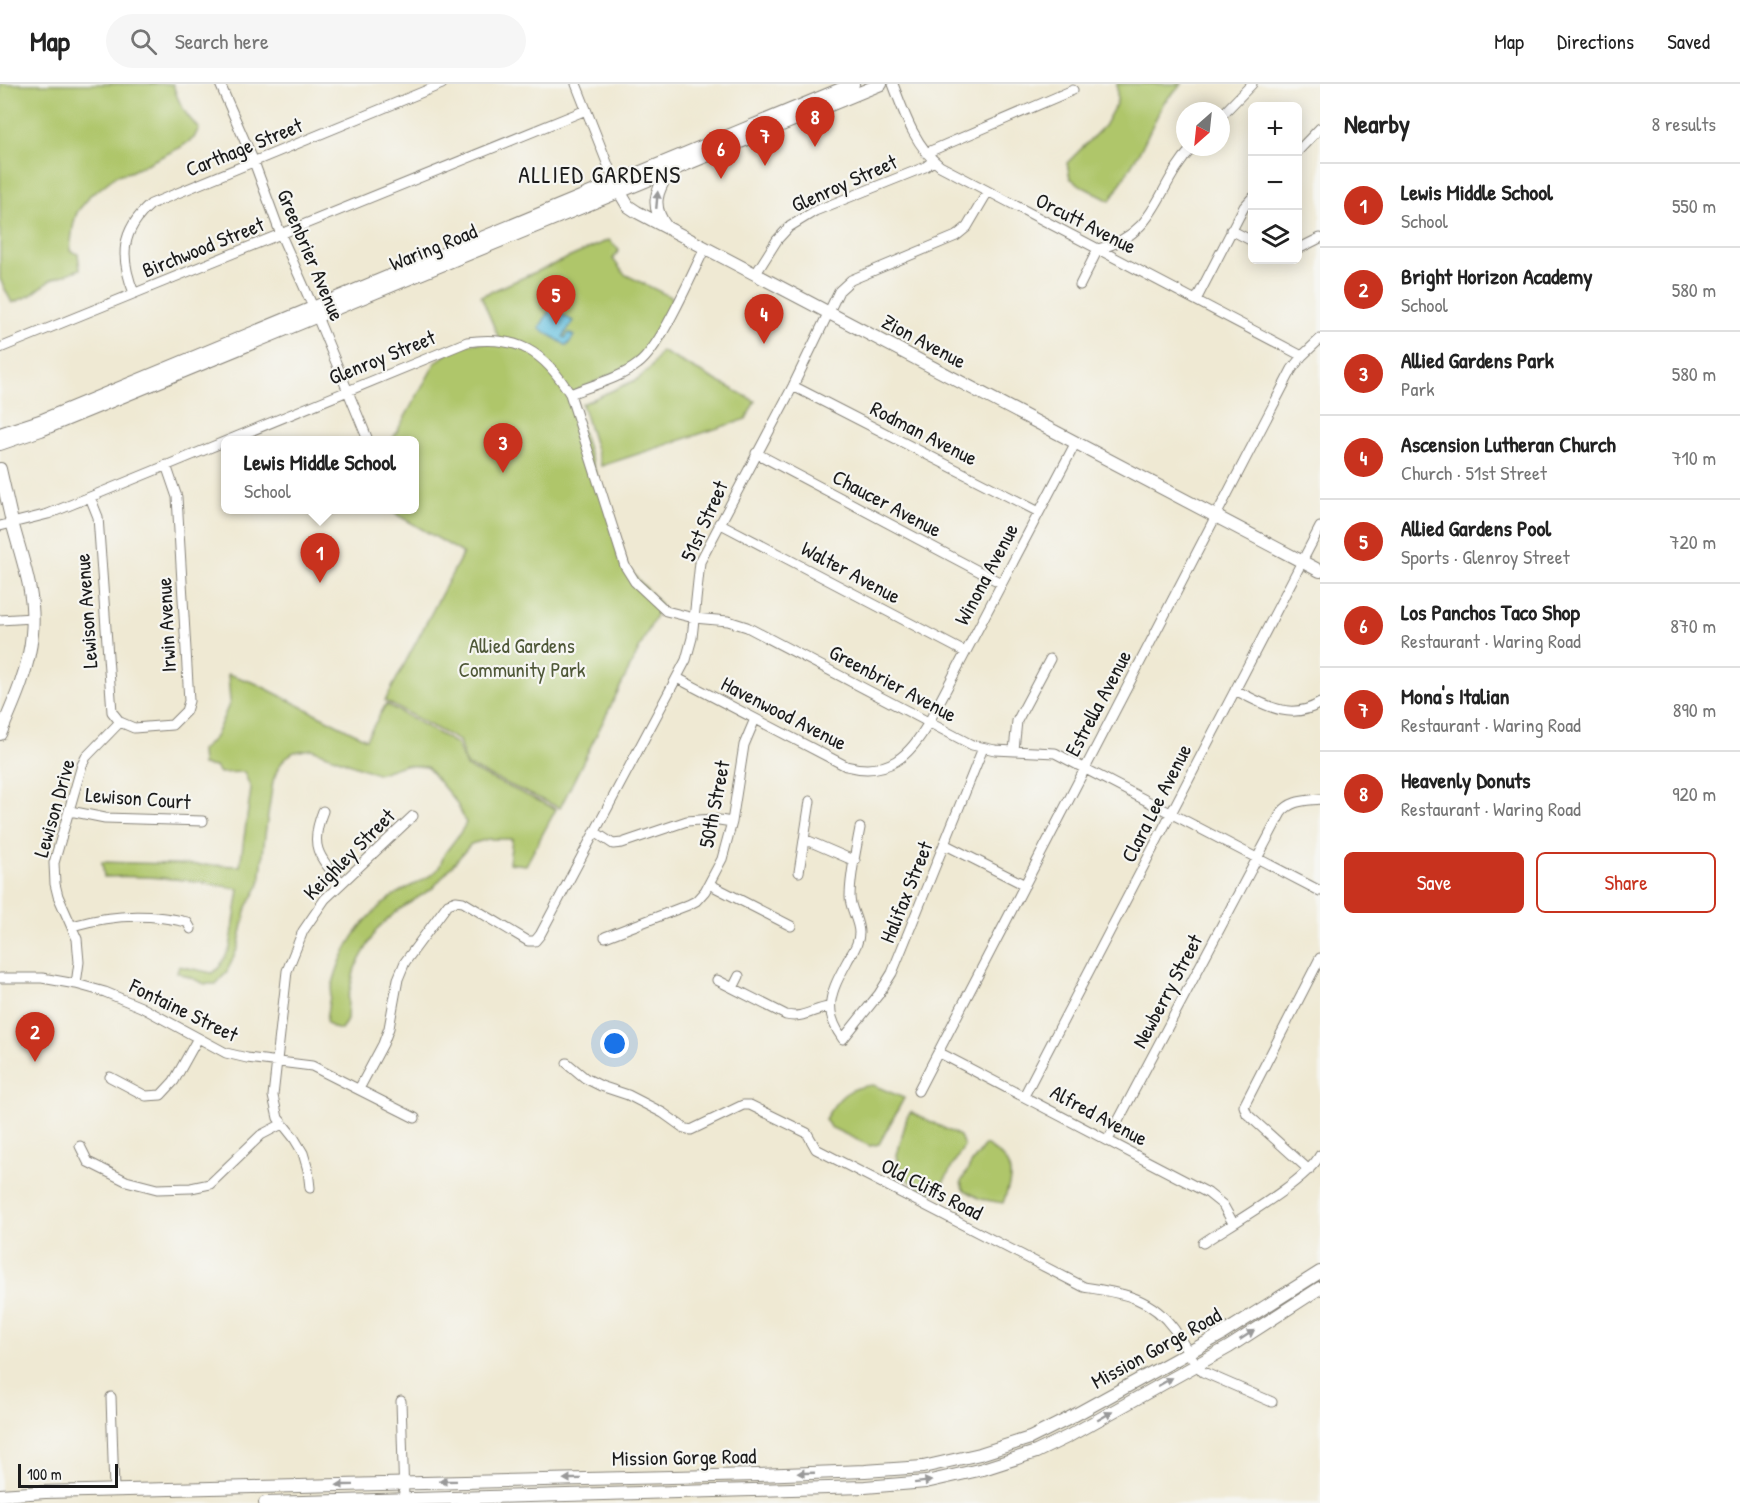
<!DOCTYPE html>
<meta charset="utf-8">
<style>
:root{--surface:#fff;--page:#f6f6f6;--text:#222;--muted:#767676;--line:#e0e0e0;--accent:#c8321e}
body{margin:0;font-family:"Patrick Hand",sans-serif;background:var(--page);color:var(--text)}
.controls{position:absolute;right:18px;top:18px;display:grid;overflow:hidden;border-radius:9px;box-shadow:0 3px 15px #0003}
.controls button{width:54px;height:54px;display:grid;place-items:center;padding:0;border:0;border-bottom:2px solid var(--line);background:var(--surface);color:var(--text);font:30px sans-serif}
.compass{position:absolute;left:1176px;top:18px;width:54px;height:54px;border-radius:50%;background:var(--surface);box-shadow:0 3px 15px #0003;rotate:207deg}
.scale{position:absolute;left:18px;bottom:15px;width:100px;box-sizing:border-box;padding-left:6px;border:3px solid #1c1c1c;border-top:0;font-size:16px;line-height:21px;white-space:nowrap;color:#1c1c1c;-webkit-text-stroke:4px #f6f6f2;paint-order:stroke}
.you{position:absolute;left:615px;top:960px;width:21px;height:21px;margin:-15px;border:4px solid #fff;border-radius:50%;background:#1a73e8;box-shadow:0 0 0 9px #1a73e833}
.badge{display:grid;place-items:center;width:39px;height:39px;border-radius:50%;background:var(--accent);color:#fff;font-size:20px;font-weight:700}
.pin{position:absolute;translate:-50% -50px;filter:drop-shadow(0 2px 3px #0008)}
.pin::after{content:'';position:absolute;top:32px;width:21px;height:18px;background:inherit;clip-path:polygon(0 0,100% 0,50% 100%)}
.popup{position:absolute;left:221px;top:352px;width:198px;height:78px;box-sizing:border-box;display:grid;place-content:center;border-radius:9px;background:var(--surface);filter:drop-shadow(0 2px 4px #0005);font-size:20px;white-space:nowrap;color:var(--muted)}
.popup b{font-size:22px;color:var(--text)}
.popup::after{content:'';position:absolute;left:50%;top:100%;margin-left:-12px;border:12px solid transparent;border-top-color:var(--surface)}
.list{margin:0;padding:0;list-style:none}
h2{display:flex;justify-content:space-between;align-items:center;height:78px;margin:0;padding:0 24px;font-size:26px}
h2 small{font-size:20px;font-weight:400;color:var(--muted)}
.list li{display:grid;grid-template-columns:39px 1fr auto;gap:18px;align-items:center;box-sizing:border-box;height:84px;padding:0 24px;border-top:2px solid var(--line)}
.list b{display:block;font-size:22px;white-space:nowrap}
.list p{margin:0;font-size:20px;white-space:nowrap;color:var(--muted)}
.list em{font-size:20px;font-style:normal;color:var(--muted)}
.actions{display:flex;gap:12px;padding:18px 24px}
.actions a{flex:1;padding:14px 0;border:2px solid var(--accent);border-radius:9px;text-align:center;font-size:21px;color:var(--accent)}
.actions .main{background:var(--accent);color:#fff}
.icon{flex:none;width:33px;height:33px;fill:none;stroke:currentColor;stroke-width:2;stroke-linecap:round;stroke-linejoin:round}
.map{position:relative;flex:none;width:1320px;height:1419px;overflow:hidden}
header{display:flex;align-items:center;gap:36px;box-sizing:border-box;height:84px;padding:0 30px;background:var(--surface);border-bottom:2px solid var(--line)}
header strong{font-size:28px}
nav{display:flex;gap:33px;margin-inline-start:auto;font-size:21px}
.search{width:420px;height:54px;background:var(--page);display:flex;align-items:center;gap:15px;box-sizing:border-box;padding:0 21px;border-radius:33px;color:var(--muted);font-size:22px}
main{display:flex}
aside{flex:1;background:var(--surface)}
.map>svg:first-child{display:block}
</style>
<header>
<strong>Map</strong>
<div class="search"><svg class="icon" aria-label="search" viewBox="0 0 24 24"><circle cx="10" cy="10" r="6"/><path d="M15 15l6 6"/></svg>Search here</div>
<nav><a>Map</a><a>Directions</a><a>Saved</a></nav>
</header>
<main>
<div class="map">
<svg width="1320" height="1419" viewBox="0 0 1320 1419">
<rect width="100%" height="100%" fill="#f6f6f2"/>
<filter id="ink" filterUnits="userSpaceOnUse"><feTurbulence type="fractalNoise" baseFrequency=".0167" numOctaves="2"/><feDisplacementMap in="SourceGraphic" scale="12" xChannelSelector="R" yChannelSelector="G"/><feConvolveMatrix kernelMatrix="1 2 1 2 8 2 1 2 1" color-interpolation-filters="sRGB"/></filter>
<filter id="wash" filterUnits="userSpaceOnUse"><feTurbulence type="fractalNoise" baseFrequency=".008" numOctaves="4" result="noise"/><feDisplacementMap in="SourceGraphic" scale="24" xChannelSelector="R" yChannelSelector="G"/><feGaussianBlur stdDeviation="1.35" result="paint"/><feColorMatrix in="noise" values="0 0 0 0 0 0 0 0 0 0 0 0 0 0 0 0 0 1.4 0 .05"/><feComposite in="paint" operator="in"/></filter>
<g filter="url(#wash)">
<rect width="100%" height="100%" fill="#efe9d3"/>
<path fill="#afc66b" stroke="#667144" stroke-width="1.5" d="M0,0H173C178,18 185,31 199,44L194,54L181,63L130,88L117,91L97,107L90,111C85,121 82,121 78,127C73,134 71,158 70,167L78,170L80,185L51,196L31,211L12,219L0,195Z
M1117,0H1182L1164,18L1140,67L1110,117L1085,104L1070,94L1067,79L1104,42L1117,18Z
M609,156L619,166L613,175L624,190L677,216L644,275L570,310L626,482L661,521L560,724L466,681L459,657L385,617L463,469L389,426H415V356H392L436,278L460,260L500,257L481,212Z
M661,267L755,317L746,335L601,382L582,320L638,295L651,283Z
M228,590L255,599L366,655L386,620L457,660L466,683L556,725L526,781L509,779L512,755H488L471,760L433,804L397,827L377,845L355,884L348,914L347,936L341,946L334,944L326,938C332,884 349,844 393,812C407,802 425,798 437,786C441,782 442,774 445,769C452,759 460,751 466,739L456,718L427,683L404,681L377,690L312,665L294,668L285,674L278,684L273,697L265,751L260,800L247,823L238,863L232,877L226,889L216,900H205L177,888L179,882L212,889L219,884L230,864L239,805C194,796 150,791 104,793L102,778L240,782L251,705L244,688L219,689L215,683L202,681L201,667L215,653L230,618Z
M873,1001L904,1014L879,1060L870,1062L830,1043L825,1035C838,1013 848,1003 873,1001Z
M911,1028L960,1052L964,1062L937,1109L924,1107L907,1095L899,1081L897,1071L907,1033Z
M985,1061C992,1064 996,1068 1002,1073C1016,1088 1009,1102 1003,1119L980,1115L963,1105L961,1098L971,1080Z"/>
<path fill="#60bfdf" stroke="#3e6e7e" stroke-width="1.5" d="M551,224L573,237L563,253L565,254L569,249L574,252L567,262L539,244Z"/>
</g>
<g filter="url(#ink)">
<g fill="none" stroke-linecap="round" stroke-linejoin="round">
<g stroke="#868278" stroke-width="11">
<path id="minor" d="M220,0L254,78L281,151L313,223L368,356
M576,0L615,99
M893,0C904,29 915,62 940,82L1302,272
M1221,32L1252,0
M1298,67L1320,44
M926,69L1073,6
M1231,146L1252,157
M1098,165C1159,150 1155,103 1193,63
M1298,165L1320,154
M755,191L777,156L789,143L815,127L925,83L933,77
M1080,201L1098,165
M134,209C120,174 120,147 151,120L442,0
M1196,216L1244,123L1252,114
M0,264L586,26
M793,302L1039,428
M570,310C592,301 619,295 638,280C661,263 691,192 705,164
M756,369L1001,499
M90,413L98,433L112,628L120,638L134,644L172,641L186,627L189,617L177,413L166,381
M719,439L965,568
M0,442L48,430L90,413L467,258C517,251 544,267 570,310L625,482L635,498L666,527L694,534L728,537L747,543L972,661L995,666L1055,669L1320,807
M0,536L33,534
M677,594L846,682C888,693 910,672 929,638L1075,360
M1235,606C1263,620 1290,638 1320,619
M1014,666L1017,637L1050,575
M70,727L105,734L203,737
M323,727C309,762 318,772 341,798
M860,744C856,766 850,791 850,813C850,825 859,836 859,849C859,858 854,867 849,874C833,904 820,924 843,955L879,910L892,889L983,664
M595,748L613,760L622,759L687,737L713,735L732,738
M804,755L855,777
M944,760L1025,801
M799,788L810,717
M709,800L791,842
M72,842C109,831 149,829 187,838L191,845
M605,853L688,821L696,817L705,807L722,775L732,738L744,661L755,635
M0,894H42L76,900L105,908L141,923L226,969L247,974L312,982L415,1034
M717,896L786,931C803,935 813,925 829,923
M76,900L79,878L77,855L58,812L55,800L54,779L82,681L86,673L120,638
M733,904L739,892
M938,968L1208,1109L1223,1121L1233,1139
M567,979L585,994L601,1002L628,1011L663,1029L684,1044L691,1046L743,1021H750L807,1049L816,1065L1084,1203C1121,1209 1150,1212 1174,1245C1184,1260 1191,1275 1203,1288L1272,1318
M110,993L146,1012L161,1011L174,997L198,954
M359,1005L383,960L389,944L398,895L405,878L448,820L456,817L463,818L528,857H535L540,851L686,576L692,554L700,478L793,302L839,207L851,196L956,152L967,143L987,109
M918,1007L1292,285L1302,272L1320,255
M1024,1012L1320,443
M1108,1056L1281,729C1291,716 1305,717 1320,715
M80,1062L88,1078L126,1097L157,1105L191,1104L210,1100L261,1051L282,1040
M1309,1086L1247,1030L1244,1022L1320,874
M310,1104L308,1086L303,1069L294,1054L278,1034L273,1012L287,887L303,847L325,815L413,732
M1203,1159C1231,1140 1306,1098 1320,1071
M111,1313L114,1406
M401,1317L404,1414"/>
</g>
<g stroke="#868278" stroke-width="14">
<path id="major" d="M616,102L628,122L637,128L1320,487
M666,143C651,123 655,108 669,88
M0,350L40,337L853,0
M0,360L41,346L881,0
M0,385C4,403 8,421 12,438C22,476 36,510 32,550C29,585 14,618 0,650
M0,1411L45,1408L757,1391L865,1387L923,1383L980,1370L1030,1354L1064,1337L1222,1250L1320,1188
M265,1419L865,1403L926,1398L983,1385L1036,1368L1069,1352L1229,1263L1320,1204"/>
</g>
<use href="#minor" stroke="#fff" stroke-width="9"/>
<use href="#major" stroke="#fff" stroke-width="12"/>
</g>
<defs><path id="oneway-solid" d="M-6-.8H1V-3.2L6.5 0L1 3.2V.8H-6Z" transform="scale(1.5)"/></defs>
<g fill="#999">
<use href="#oneway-solid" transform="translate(657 116) rotate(-85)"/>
<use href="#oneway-solid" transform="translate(1247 1251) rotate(-33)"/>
<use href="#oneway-solid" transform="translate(1165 1298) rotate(-29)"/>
<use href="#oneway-solid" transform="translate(1105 1332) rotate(-30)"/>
<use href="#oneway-solid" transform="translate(806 1389) rotate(178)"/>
<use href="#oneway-solid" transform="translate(572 1395) rotate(179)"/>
<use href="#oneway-solid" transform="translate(448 1397) rotate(179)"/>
<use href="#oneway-solid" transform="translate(923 1398) rotate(-7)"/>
<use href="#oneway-solid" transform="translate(345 1401) rotate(179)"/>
</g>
</g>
<g text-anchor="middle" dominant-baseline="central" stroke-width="4.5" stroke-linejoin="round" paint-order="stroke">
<g font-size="21" fill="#1c1c1c" stroke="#f6f6f2">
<text transform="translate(244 63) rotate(-22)">Carthage Street</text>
<text transform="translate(844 99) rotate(-24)">Glenroy Street</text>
<text transform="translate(1086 139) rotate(27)">Orcutt Avenue</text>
<text transform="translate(203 163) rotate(-22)">Birchwood Street</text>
<text transform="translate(433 163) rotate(-22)">Waring Road</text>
<text transform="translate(311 171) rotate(67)">Greenbrier Avenue</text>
<text transform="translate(924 257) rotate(28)">Zion Avenue</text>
<text transform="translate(382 273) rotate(-22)">Glenroy Street</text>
<text transform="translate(924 349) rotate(27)">Rodman Avenue</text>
<text transform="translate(887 419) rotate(28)">Chaucer Avenue</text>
<text transform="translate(704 437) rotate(-66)">51st Street</text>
<text transform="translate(851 488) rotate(28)">Walter Avenue</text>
<text transform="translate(986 490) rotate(-62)">Winona Avenue</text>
<text transform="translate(86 527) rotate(-94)">Lewison Avenue</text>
<text transform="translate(166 541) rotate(-93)">Irwin Avenue</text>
<text transform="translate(893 599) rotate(28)">Greenbrier Avenue</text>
<text transform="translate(1098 619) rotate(-62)">Estrella Avenue</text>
<text transform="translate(784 629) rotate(27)">Havenwood Avenue</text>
<text transform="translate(138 714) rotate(4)">Lewison Court</text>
<text transform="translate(1156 719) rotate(-63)">Clara Lee Avenue</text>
<text transform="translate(714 720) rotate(-79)">50th Street</text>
<text transform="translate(54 724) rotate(-74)">Lewison Drive</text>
<text transform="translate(349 770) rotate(-45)">Keighley Street</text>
<text transform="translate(906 808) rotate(-68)">Halifax Street</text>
<text transform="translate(1167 907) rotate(-62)">Newberry Street</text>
<text transform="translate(184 926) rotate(26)">Fontaine Street</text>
<text transform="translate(1099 1031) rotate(28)">Alfred Avenue</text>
<text transform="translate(932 1105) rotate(27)">Old Cliffs Road</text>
<text transform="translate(1156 1264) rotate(-29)">Mission Gorge Road</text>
<text transform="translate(684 1373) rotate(-1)">Mission Gorge Road</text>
</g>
<g font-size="21" fill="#4f5838" stroke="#f6f6f2">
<text x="522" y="561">Allied Gardens<tspan x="522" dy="24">Community Park</tspan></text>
</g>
<g font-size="24" letter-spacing="1.5" fill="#1c1c1c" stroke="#f6f6f2">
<text x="600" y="90">ALLIED GARDENS</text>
</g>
</g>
</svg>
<div class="controls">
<button>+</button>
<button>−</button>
<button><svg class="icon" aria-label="layers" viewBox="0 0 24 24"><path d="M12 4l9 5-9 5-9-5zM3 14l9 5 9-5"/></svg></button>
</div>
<svg class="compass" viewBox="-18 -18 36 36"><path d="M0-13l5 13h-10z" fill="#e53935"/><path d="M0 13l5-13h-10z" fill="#767676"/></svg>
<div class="scale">100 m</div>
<div class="you"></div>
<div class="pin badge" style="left:320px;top:499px">1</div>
<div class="popup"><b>Lewis Middle School</b>School</div>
<div class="pin badge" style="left:35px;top:978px">2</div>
<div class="pin badge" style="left:503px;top:389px">3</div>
<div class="pin badge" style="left:764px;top:260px">4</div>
<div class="pin badge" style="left:556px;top:241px">5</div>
<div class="pin badge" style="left:721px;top:95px">6</div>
<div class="pin badge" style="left:765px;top:82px">7</div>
<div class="pin badge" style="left:815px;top:63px">8</div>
</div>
<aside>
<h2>Nearby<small>8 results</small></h2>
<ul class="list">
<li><span class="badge">1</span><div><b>Lewis Middle School</b><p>School</p></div><em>550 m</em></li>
<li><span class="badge">2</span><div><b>Bright Horizon Academy</b><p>School</p></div><em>580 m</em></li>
<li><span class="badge">3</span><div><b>Allied Gardens Park</b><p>Park</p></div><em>580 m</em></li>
<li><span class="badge">4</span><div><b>Ascension Lutheran Church</b><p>Church · 51st Street</p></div><em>710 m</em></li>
<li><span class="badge">5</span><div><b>Allied Gardens Pool</b><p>Sports · Glenroy Street</p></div><em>720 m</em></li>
<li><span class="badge">6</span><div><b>Los Panchos Taco Shop</b><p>Restaurant · Waring Road</p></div><em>870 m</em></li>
<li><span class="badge">7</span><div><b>Mona's Italian</b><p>Restaurant · Waring Road</p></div><em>890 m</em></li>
<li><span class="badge">8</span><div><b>Heavenly Donuts</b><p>Restaurant · Waring Road</p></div><em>920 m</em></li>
</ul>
<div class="actions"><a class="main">Save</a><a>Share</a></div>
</aside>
</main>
